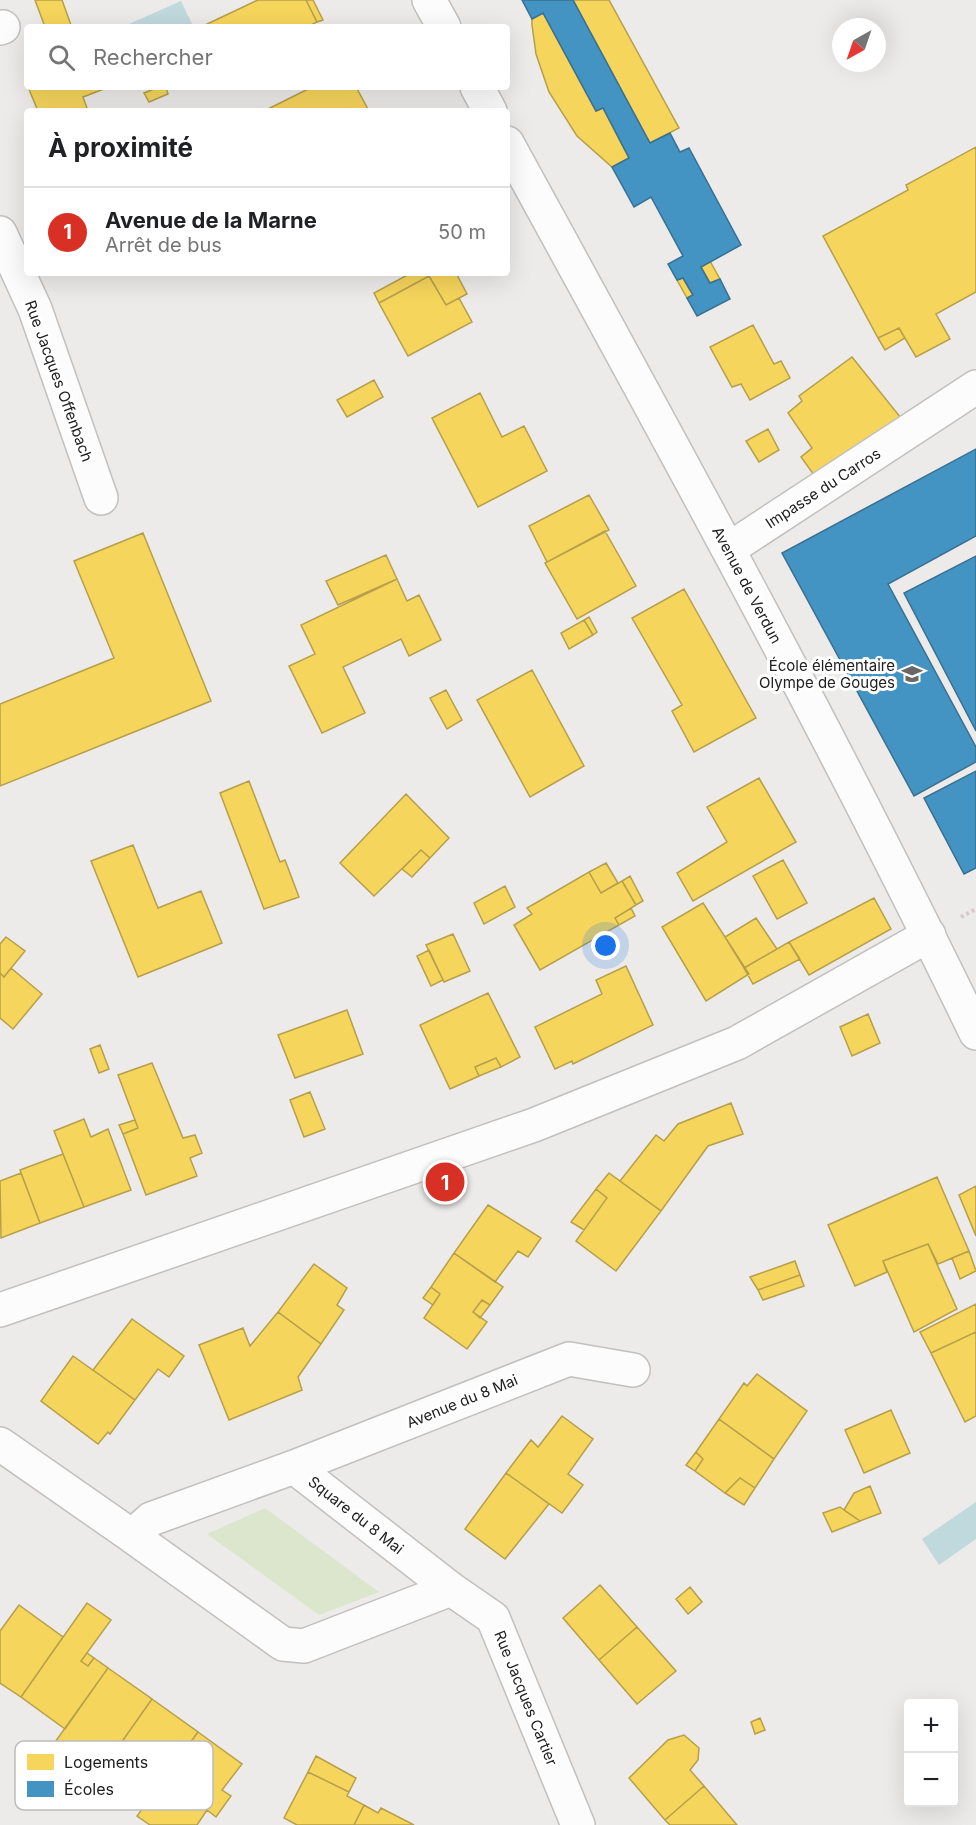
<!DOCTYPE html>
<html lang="fr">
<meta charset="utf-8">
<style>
:root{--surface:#fff;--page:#f6f6f6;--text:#202124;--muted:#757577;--line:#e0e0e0;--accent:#d93025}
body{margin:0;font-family:Inter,sans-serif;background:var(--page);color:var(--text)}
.controls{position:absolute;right:18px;bottom:18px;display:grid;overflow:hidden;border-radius:6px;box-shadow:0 6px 24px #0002}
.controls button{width:54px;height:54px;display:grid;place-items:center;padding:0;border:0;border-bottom:2px solid var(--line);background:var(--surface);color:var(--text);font:30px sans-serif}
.compass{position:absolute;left:832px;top:18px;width:54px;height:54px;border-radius:50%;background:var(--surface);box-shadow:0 6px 24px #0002;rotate:220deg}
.you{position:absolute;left:606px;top:946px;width:21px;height:21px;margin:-15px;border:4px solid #fff;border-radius:50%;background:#1a73e8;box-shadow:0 0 0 9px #1a73e833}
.badge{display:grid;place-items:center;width:39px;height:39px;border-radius:50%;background:var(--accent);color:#fff;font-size:20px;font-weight:700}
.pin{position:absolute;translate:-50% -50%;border:3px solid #fff;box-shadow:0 2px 6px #0006}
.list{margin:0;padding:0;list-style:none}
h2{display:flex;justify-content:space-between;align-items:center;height:78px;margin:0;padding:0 24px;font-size:26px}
h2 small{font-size:20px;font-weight:400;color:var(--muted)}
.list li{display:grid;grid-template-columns:39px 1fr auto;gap:18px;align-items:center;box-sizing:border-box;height:90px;padding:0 24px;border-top:2px solid var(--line)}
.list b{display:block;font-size:22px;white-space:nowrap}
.list p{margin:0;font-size:20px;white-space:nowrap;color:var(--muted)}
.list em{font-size:20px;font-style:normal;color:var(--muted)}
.icon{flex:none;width:33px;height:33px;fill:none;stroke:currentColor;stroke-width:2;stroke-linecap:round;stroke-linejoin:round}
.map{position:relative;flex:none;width:976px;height:1825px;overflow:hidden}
.search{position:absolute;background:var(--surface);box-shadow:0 6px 24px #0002;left:24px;top:24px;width:486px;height:66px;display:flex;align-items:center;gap:15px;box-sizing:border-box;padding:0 21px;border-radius:6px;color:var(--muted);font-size:22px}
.panel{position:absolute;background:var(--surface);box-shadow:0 6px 24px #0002;left:24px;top:108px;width:486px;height:168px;border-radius:6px}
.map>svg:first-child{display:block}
</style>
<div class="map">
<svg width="976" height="1825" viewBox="0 0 976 1825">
<rect width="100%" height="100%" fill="#edebe9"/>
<path fill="#dce6cc" d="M265,1508L379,1592L319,1615L207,1534Z"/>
<path fill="#c0d9dc" d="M181,1L193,26L130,27L129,24Z
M976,1502V1539L939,1565L922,1539Z"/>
<path fill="#f6d55c" stroke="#b69f4a" stroke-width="1.5" d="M35,0H62L71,25L45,27Z
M258,0H306L317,22L307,27H207L205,25Z
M306,0H313L323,20L317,22Z
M573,0H609L679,128L650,143Z
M543,13L596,111L603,108L629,158L612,167L577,136L549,92L536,54L532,25V19Z
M28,87H109L83,97L88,111H38Z
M159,87H166L168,94L149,102L144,93Z
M312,87H356L369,111L266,110Z
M976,147V292L936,314L950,339L916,357L899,328L878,338L823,236L908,190L906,185Z
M710,261L720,279L710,283L701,267Z
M411,273H456L467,294L446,305L429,276L379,303L374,293Z
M429,276L446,305L459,298L472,322L408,356L379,303Z
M683,278L693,295L687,298L677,280Z
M753,325L774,364L781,361L790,378L750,400L741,384L732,387L710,347Z
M899,328L905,338L885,350L878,338Z
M852,357L901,418L814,475L801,457L812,448L788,413L802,401L799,396Z
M374,380L383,397L347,417L337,400Z
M480,393L502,437L524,426L547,471L478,507L432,418Z
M768,429L779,450L759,462L746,441Z
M589,495L609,530L547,562L529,526Z
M605,531L636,586L577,619L545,563Z
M143,533L211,701L0,786V704L114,658L74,561Z
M386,555L397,579L338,605L326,581Z
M397,579L407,601L419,595L441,640L409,656L401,639L343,667L365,713L322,733L289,666L315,654L301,625Z
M684,589L756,718L694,752L672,711L682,705L632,618Z
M589,617L597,632L593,635L584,620Z
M584,620L593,635L569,649L561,633Z
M532,670L584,766L530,797L477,700Z
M446,690L462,720L447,729L430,698Z
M759,778L796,842L693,901L677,873L727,842L707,807Z
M249,781L280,862L285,860L299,897L264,909L220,793Z
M406,794L449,838L430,858L421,850L374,896L340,863Z
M133,845L158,908L201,891L222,943L138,977L91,861Z
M421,850L430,858L412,877L402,869Z
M783,860L807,903L777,919L753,876Z
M606,863L618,883L601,893L589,872Z
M589,872L601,893L622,881L636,905L615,918L619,925L540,970L514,925L532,914L527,908Z
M630,876L643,901L636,905L622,881Z
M505,886L515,907L484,924L474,903Z
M874,898L891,929L809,975L789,942Z
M703,903L749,974L706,1001L662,927Z
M631,908L635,916L619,925L615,918Z
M756,918L777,949L744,968L725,937Z
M453,934L470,971L444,982L426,945Z
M6,937L25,951L4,977L0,973V944Z
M789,942L800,959L753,984L744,968Z
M429,950L443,980L431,986L417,956Z
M626,966L653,1025L573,1064L572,1061L555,1069L535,1027L602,994L596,980Z
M11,968L42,994L13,1029L0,1018V973L4,977Z
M488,993L520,1057L501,1067L496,1058L475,1067L479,1076L450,1089L420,1025Z
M347,1010L363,1054L295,1078L278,1035Z
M868,1014L880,1043L852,1056L840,1027Z
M100,1045L109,1069L99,1073L90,1049Z
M496,1058L501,1067L479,1076L475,1067Z
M152,1063L183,1138L195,1135L202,1153L190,1158L197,1176L146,1195L123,1134L138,1128L118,1075Z
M310,1092L325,1129L304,1137L290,1100Z
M731,1103L743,1134L708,1146L661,1211L620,1181L656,1135L664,1141L678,1124Z
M84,1119L91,1137L108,1129L131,1190L84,1207L54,1131Z
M135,1120L138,1128L123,1134L119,1125Z
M63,1154L84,1207L40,1223L20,1170Z
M21,1173L40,1223L1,1238L0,1181Z
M609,1173L661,1211L616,1271L576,1241L607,1198L596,1189Z
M937,1177L969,1251L938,1264L928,1244L883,1261L887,1272L855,1286L828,1225Z
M976,1186V1236L959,1195Z
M596,1189L607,1198L584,1230L571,1222Z
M488,1205L541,1238L528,1257L518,1251L495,1282L454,1253Z
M928,1244L957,1309L914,1332L883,1261Z
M969,1251L976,1271L960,1279L952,1258Z
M454,1253L503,1287L490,1305L482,1300L473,1312L487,1322L467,1349L424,1318L440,1294L431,1287Z
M795,1261L800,1275L758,1290L750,1277Z
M314,1264L347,1288L337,1305L344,1310L321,1344L278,1312Z
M800,1275L804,1286L763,1300L758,1290Z
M431,1287L440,1294L433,1305L423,1298Z
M482,1300L490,1305L480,1318L473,1312Z
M976,1304V1332L931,1353L920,1332Z
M278,1312L321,1344L298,1377L302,1390L229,1420L199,1345L243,1328L250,1346Z
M132,1319L184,1356L169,1377L158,1369L135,1400L93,1370Z
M976,1332V1416L965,1422L931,1353Z
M73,1356L135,1400L110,1434L108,1432L98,1444L41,1401Z
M757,1374L807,1411L774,1459L719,1419L744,1383L747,1386Z
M891,1410L910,1453L864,1473L845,1430Z
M562,1416L593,1439L568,1474L583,1485L562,1513L506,1473L531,1440L538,1447Z
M719,1419L774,1459L755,1488L740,1478L725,1493L695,1471L703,1459L696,1452Z
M696,1452L703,1459L695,1471L686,1465Z
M506,1473L549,1504L505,1559L465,1529Z
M740,1478L755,1488L744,1505L725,1493Z
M870,1486L881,1513L860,1521L844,1510L854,1493Z
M840,1507L860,1521L832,1532L823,1513Z
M600,1585L637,1627L599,1660L563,1618Z
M690,1587L702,1602L688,1614L676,1599Z
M87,1603L111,1620L81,1661L88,1666L94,1658L108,1668L65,1729L21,1697Z
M19,1605L63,1637L21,1697L0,1683V1631Z
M637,1627L676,1671L637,1704L599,1660Z
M87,1653L94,1658L88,1666L81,1661Z
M108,1668L152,1699L109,1760L85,1743L70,1763L50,1749Z
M152,1699L198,1732L154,1792L109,1760Z
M760,1718L765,1730L755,1734L751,1722Z
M198,1732L242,1764L222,1790L231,1796L216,1817L207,1810L197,1825H150L137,1816Z
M684,1735L699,1748L698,1760L690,1770L704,1786L665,1820L629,1778L668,1740Z
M316,1756L356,1778L349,1792L308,1772Z
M308,1772L349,1792L347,1796L364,1805L354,1825H297L284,1818Z
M704,1786L737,1825H670L665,1820Z
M364,1805L378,1813L381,1808L414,1825H354Z"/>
<path fill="#4393c3" stroke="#387092" stroke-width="1.5" d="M522,0H573L650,143L670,133L680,152L689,148L741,245L701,267L710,283L720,279L730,299L697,316L687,298L693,295L683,278L677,280L668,264L683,256L651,197L634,207L612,167L629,158L603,108L596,111L543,13L532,19Z
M976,449V536L888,584L976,747V762L914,796L782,553Z
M976,556V731L904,593Z
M976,771V868L964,874L924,798Z"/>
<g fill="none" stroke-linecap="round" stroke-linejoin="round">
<g stroke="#c1c0bf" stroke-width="36">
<path id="minor" d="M429,0L444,27
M0,28L3,27
M477,87L490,111
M507,143C668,437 830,731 976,1033
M0,233L35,309L101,498
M729,549L976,387
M0,1310L534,1125L737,1043L929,935
M0,1444L132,1536
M294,1467L451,1589L304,1646L283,1644L132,1536L151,1519Z
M294,1467L569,1359L633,1370
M451,1589L493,1618L578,1825"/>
</g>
<path stroke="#d5cac9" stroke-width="4" stroke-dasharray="3 3" stroke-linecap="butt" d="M961,917L976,909"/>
<use href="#minor" stroke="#fcfcfc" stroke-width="33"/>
</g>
<defs>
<g id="school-bare" transform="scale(1.62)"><path d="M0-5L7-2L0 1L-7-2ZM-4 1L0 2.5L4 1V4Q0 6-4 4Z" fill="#686766" stroke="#fff" stroke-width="2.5" paint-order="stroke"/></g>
</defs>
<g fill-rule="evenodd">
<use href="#school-bare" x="912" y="674"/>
</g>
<g text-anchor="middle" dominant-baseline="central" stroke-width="6" stroke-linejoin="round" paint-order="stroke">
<g font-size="15" fill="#202020" stroke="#fff">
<text transform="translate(59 381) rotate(70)">Rue Jacques Offenbach</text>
<text transform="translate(823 488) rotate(-33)">Impasse du Carros</text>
<text transform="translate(747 585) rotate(62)">Avenue de Verdun</text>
<text transform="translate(462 1401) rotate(-22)">Avenue du 8 Mai</text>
<text transform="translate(356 1515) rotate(38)">Square du 8 Mai</text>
<text transform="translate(526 1698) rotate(68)">Rue Jacques Cartier</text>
</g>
<g font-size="15" fill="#202020" stroke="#fff" text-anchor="end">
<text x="895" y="665">École élémentaire<tspan x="895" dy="17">Olympe de Gouges</tspan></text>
</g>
</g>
<rect x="15" y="1741" width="198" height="69" rx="9" fill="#fff" stroke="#bcbcbc" stroke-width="1.5"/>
<rect x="27" y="1754" width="27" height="16" fill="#f6d55c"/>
<rect x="27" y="1781" width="27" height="16" fill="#4393c3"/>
<g font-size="16" fill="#202020">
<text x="64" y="1768">Logements</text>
<text x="64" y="1795">Écoles</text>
</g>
</svg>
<div class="controls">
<button>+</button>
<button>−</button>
</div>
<svg class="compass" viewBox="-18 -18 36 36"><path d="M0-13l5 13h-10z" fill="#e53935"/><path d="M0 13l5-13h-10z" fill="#757577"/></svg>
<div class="you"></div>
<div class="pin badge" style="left:445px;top:1182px">1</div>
<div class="search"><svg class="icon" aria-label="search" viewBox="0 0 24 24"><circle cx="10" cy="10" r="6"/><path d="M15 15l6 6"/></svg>Rechercher</div>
<section class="panel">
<h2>À proximité<small></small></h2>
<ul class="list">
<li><span class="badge">1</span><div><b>Avenue de la Marne</b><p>Arrêt de bus</p></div><em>50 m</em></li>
</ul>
</section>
</div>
